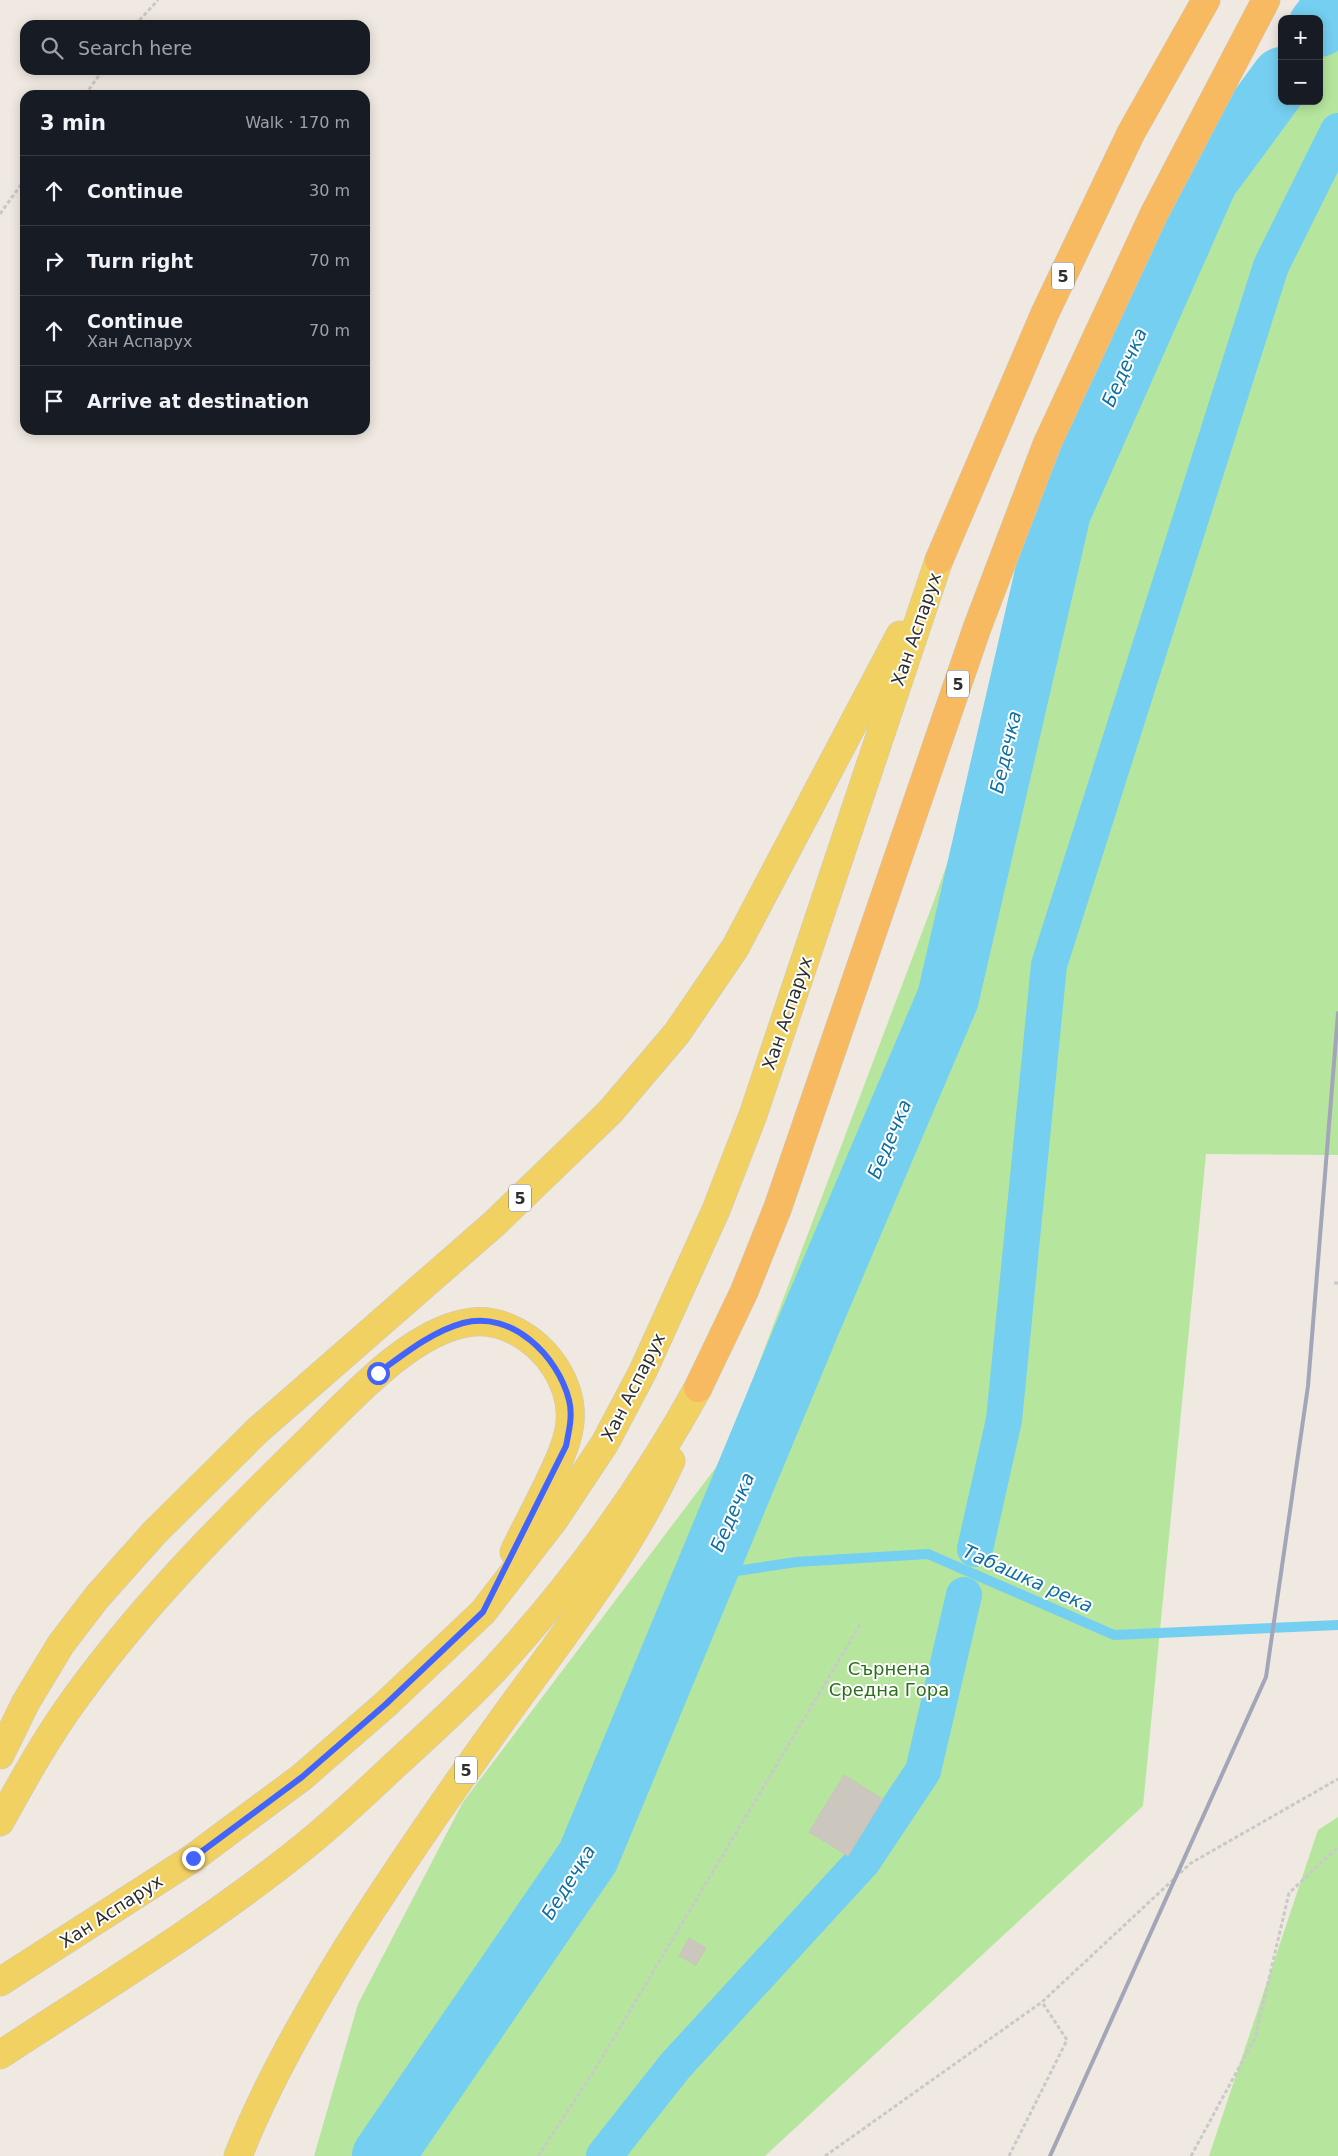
<!DOCTYPE html>
<meta charset="utf-8">
<style>
:root{--surface:#171b24;--page:#242831;--text:#f1f3f6;--muted:#9ea1a6;--line:#363941}
body{margin:0;font-family:"DejaVu Sans",sans-serif;background:var(--page);color:var(--text)}
.controls{position:absolute;right:15px;top:15px;display:grid;overflow:hidden;border-radius:10px;box-shadow:0 2px 12px #0003}
.controls button{width:45px;height:45px;display:grid;place-items:center;padding:0;border:0;border-bottom:1px solid var(--line);background:var(--surface);color:var(--text);font:25px sans-serif}
.stop{position:absolute;width:15px;height:15px;margin:-11px;border:4px solid #4264fb;border-radius:50%;background:#fff}
.stop.end{background:#4264fb;border-color:#fff;box-shadow:0 1px 5px #0008}
.list{margin:0;padding:0;list-style:none}
h2{display:flex;justify-content:space-between;align-items:center;height:65px;margin:0;padding:0 20px;font-size:21px}
h2 small{font-size:16px;font-weight:400;color:var(--muted)}
.list li{display:grid;grid-template-columns:32px 1fr auto;gap:15px;align-items:center;box-sizing:border-box;height:70px;padding:0 20px;border-top:1px solid var(--line)}
.list b{display:block;font-size:19px;white-space:nowrap}
.list p{margin:0;font-size:16px;white-space:nowrap;color:var(--muted)}
.list em{font-size:16px;font-style:normal;color:var(--muted)}
.icon{flex:none;width:28px;height:28px;fill:none;stroke:currentColor;stroke-width:2;stroke-linecap:round;stroke-linejoin:round}
.map{position:relative;flex:none;width:1338px;height:2156px;overflow:hidden}
.search{position:absolute;background:var(--surface);box-shadow:0 2px 12px #0003;left:20px;top:20px;width:350px;height:55px;display:flex;align-items:center;gap:12px;box-sizing:border-box;padding:0 18px;border-radius:15px;color:var(--muted);font-size:19px}
.panel{position:absolute;background:var(--surface);box-shadow:0 2px 12px #0003;left:20px;top:90px;width:350px;height:345px;border-radius:15px}
.map>svg:first-child{display:block}
</style>
<div class="map">
<svg width="1338" height="2156" viewBox="0 0 1338 2156">
<rect width="100%" height="100%" fill="#efe9e1"/>
<path fill="#b6e59e" d="M1313,0H1338V1155L1206,1154L1143,1806L765,2156H314L358,2004L463,1802L723,1458L932,906L1123,371L1282,60V101H1319V19H1303Z
M1338,1817V2156H1209L1318,1830Z"/>
<g fill="none" stroke-linecap="round" stroke-linejoin="round">
<path stroke="#75cff0" stroke-width="10" d="M704,1576L796,1562L928,1554L1114,1635L1338,1625"/>
<path stroke="#75cff0" stroke-width="36" d="M975,1549L1004,1420L1049,965L1271,266L1338,131
M604,2156L675,2066L863,1861L923,1771L964,1595"/>
<path stroke="#75cff0" stroke-width="62" d="M1319,26L1338,1
M383,2156L588,1857L810,1322L948,998L1060,512L1207,180L1282,78"/>
</g>
<path fill="#cbc7bf" stroke="#cbc5ba" d="M844,1775L883,1799L848,1856L809,1832Z
M689,1938L706,1948L696,1965L679,1956Z"/>
<g fill="none" stroke-linecap="round" stroke-linejoin="round">
<g stroke="#c9c9c9" stroke-width="29">
<path id="primary" d="M0,1755L26,1702L61,1644L97,1597L154,1533L258,1430L495,1223L610,1112L677,1033L735,948L900,635
M0,1822C21,1784 42,1746 67,1710C137,1610 224,1523 311,1438C352,1398 408,1334 466,1323C501,1316 536,1338 555,1367C583,1411 568,1442 548,1484C537,1507 525,1529 514,1552
M0,1982L193,1858L302,1777L386,1704L483,1612L554,1520L605,1443L643,1371L716,1210L753,1115L939,560
M0,2055C99,1990 203,1927 296,1853C331,1826 363,1795 395,1765C429,1734 463,1703 494,1670C571,1587 644,1487 698,1388
M238,2156C267,2083 306,2015 347,1948C396,1871 447,1797 500,1723C561,1638 627,1557 671,1461"/>
</g>
<g stroke="#c9c9c9" stroke-width="29">
<path id="trunk" d="M939,560L1045,313L1131,133L1206,0
M698,1388L744,1292L778,1207L977,628L1047,444L1154,214L1266,0"/>
</g>
<path stroke="#c9c9c9" stroke-width="3" stroke-dasharray="4 2.5" stroke-linecap="butt" d="M135,25L158,0
M85,95L103,70
M0,214L25,179
M1334,1283H1338
M538,2156L594,2071L860,1625
M825,2156L1042,2002L1191,1863L1338,1779
M1009,2156L1067,2040L1042,2002
M1191,2156L1255,2038L1289,1893L1338,1847"/>
<use href="#primary" stroke="#f2d163" stroke-width="28"/>
<use href="#trunk" stroke="#f8ba60" stroke-width="28"/>
<path stroke="#a3a6b8" stroke-width="4" d="M1050,2156L1266,1677L1308,1386L1338,1013"/>
</g>
<g fill="none" stroke-linecap="round" stroke-linejoin="round">
<path stroke="#4264fb" stroke-width="6" d="M193,1858L302,1777L386,1704L483,1612L566,1446C569,1431 573,1415 569,1400C558,1356 512,1310 463,1323C431,1332 404,1354 378,1373"/>
</g>
<g text-anchor="middle" dominant-baseline="central" stroke-width="4" stroke-linejoin="round" paint-order="stroke">
<g fill="#fff" stroke="#6d6d6d" stroke-width="1">
<rect x="1052" y="262.5" width="22" height="27" rx="4"/>
<rect x="947" y="670.5" width="22" height="27" rx="4"/>
<rect x="509" y="1184.5" width="22" height="27" rx="4"/>
<rect x="455" y="1756.5" width="22" height="27" rx="4"/>
</g>
<g font-size="16" font-weight="bold" fill="#2e2e2e">
<text x="1063" y="276">5</text>
<text x="958" y="684">5</text>
<text x="520" y="1198">5</text>
<text x="466" y="1770">5</text>
</g>
<g font-size="18" fill="#2e2e2e" stroke="#fff">
<text transform="translate(916 629) rotate(-71)">Хан Аспарух</text>
<text transform="translate(787 1013) rotate(-71)">Хан Аспарух</text>
<text transform="translate(633 1387) rotate(-63)">Хан Аспарух</text>
<text transform="translate(111 1911) rotate(-33)">Хан Аспарух</text>
</g>
<g font-size="18" fill="#2c6e1b" stroke="#fff">
<text x="889" y="1668">Сърнена<tspan x="889" dy="21">Средна Гора</tspan></text>
</g>
<g font-size="19" font-style="italic" fill="#0d6fa3" stroke="#fff">
<text transform="translate(1124 367) rotate(-66)">Бедечка</text>
<text transform="translate(1005 752) rotate(-77)">Бедечка</text>
<text transform="translate(889 1139) rotate(-67)">Бедечка</text>
<text transform="translate(732 1512) rotate(-67)">Бедечка</text>
<text transform="translate(1028 1578) rotate(24)">Табашка река</text>
<text transform="translate(568 1882) rotate(-58)">Бедечка</text>
</g>
</g>
</svg>
<div class="controls">
<button>+</button>
<button>−</button>
</div>
<div class="stop" style="left:378px;top:1373px"></div>
<div class="stop end" style="left:193px;top:1858px"></div>
<div class="search"><svg class="icon" aria-label="search" viewBox="0 0 24 24"><circle cx="10" cy="10" r="6"/><path d="M15 15l6 6"/></svg>Search here</div>
<section class="panel">
<h2>3 min<small>Walk · 170 m</small></h2>
<ul class="list">
<li><svg class="icon" aria-label="ahead" viewBox="0 0 24 24"><path d="M12 20V5M6 11l6-6 6 6"/></svg><div><b>Continue</b></div><em>30 m</em></li>
<li><svg class="icon" aria-label="right" viewBox="0 0 24 24"><path d="M7 20v-9h11M14 6l5 5-5 5"/></svg><div><b>Turn right</b></div><em>70 m</em></li>
<li><svg class="icon" aria-label="ahead" viewBox="0 0 24 24"><path d="M12 20V5M6 11l6-6 6 6"/></svg><div><b>Continue</b><p>Хан Аспарух</p></div><em>70 m</em></li>
<li><svg class="icon" aria-label="arrive" viewBox="0 0 24 24"><path d="M6 21V4h12l-3 4 3 4H6"/></svg><div><b>Arrive at destination</b></div></li>
</ul>
</section>
</div>
